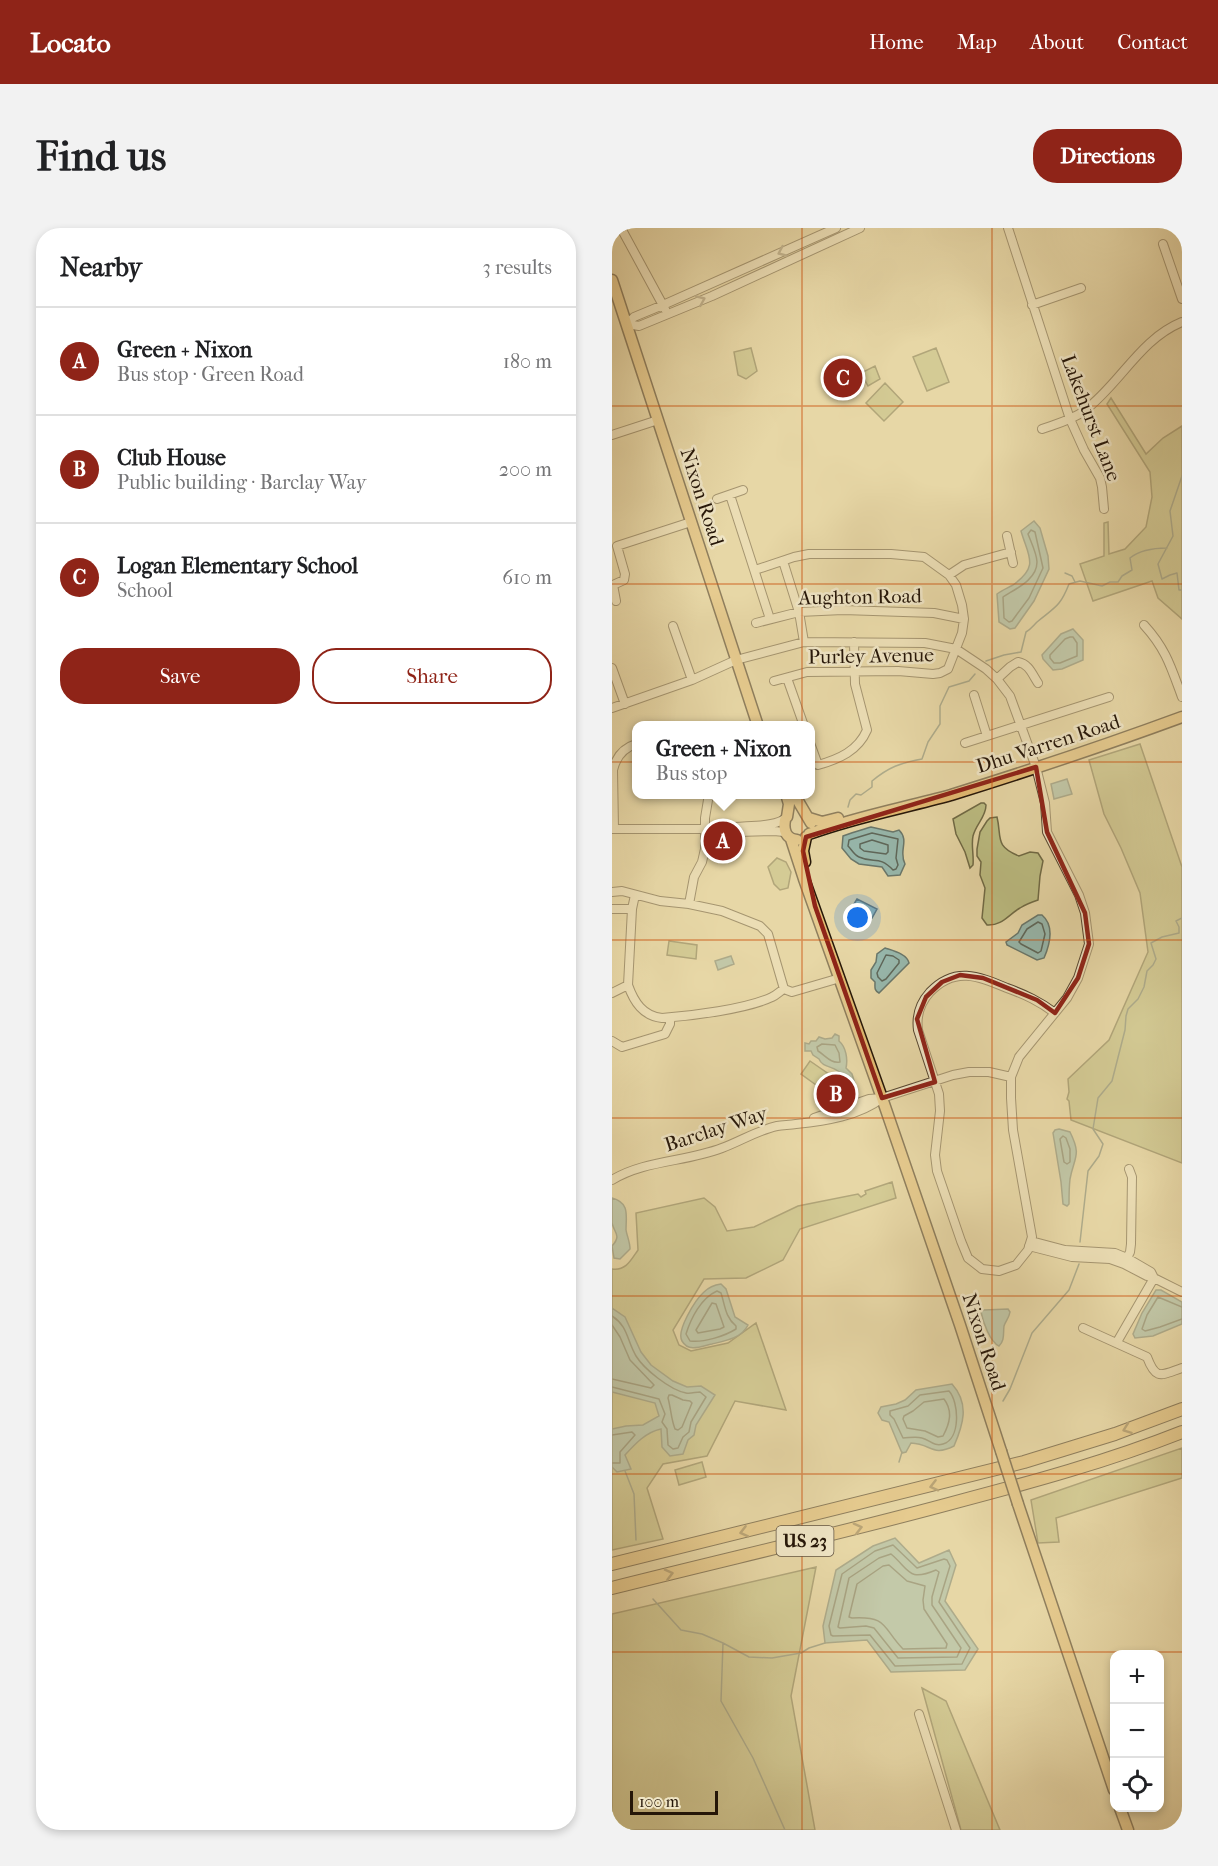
<!DOCTYPE html>
<meta charset="utf-8">
<style>
:root{--surface:#fff;--page:#f2f2f2;--text:#202124;--muted:#757577;--line:#e0e0e0;--accent:#8f2418}
body{margin:0;font-family:"IM FELL French Canon",serif;background:var(--page);color:var(--text)}
.controls{position:absolute;right:18px;bottom:18px;display:grid;overflow:hidden;border-radius:12px;box-shadow:0 3px 9px #0003}
.controls button{width:54px;height:54px;display:grid;place-items:center;padding:0;border:0;border-bottom:2px solid var(--line);background:var(--surface);color:var(--text);font:30px sans-serif}
.scale{position:absolute;left:18px;bottom:15px;width:88px;box-sizing:border-box;padding-left:6px;border:3px solid #251608;border-top:0;font-size:16px;line-height:21px;white-space:nowrap;color:#251608;-webkit-text-stroke:4px #efe5c5;paint-order:stroke}
.you{position:absolute;left:246px;top:690px;width:21px;height:21px;margin:-15px;border:4px solid #fff;border-radius:50%;background:#1a73e8;box-shadow:0 0 0 9px #1a73e833}
.badge{display:grid;place-items:center;width:39px;height:39px;border-radius:50%;background:var(--accent);color:#fff;font-size:20px;font-weight:700}
.pin{position:absolute;translate:-50% -50%;border:3px solid #fff;box-shadow:0 2px 6px #0006}
.popup{position:absolute;left:20px;top:493px;width:183px;height:78px;box-sizing:border-box;display:grid;place-content:center;border-radius:12px;background:var(--surface);filter:drop-shadow(0 2px 4px #0005);font-size:20px;white-space:nowrap;color:var(--muted)}
.popup b{font-size:22px;color:var(--text)}
.popup::after{content:'';position:absolute;left:50%;top:100%;margin-left:-12px;border:12px solid transparent;border-top-color:var(--surface)}
.list{margin:0;padding:0;list-style:none}
h2{display:flex;justify-content:space-between;align-items:center;height:78px;margin:0;padding:0 24px;font-size:26px}
h2 small{font-size:20px;font-weight:400;color:var(--muted)}
.list li{display:grid;grid-template-columns:39px 1fr auto;gap:18px;align-items:center;box-sizing:border-box;height:108px;padding:0 24px;border-top:2px solid var(--line)}
.list b{display:block;font-size:22px;white-space:nowrap}
.list p{margin:0;font-size:20px;white-space:nowrap;color:var(--muted)}
.list em{font-size:20px;font-style:normal;color:var(--muted)}
.actions{display:flex;gap:12px;padding:18px 24px}
.actions a{flex:1;padding:14px 0;border:2px solid var(--accent);border-radius:24px;text-align:center;font-size:21px;color:var(--accent)}
.actions .main{background:var(--accent);color:#fff}
.icon{flex:none;width:33px;height:33px;fill:none;stroke:currentColor;stroke-width:2;stroke-linecap:round;stroke-linejoin:round}
.map{position:relative;flex:none;width:570px;height:1602px;overflow:hidden;border-radius:24px}
header{display:flex;align-items:center;gap:36px;box-sizing:border-box;height:84px;padding:0 30px;background:var(--accent);color:#fff}
header strong{font-size:28px}
nav{display:flex;gap:33px;margin-inline-start:auto;font-size:21px}
.intro{display:flex;align-items:center;justify-content:space-between;box-sizing:border-box;height:144px;padding:0 36px}
h1{margin:0;font-size:42px}
.button{padding:15px 27px;border-radius:24px;background:var(--accent);color:#fff;font-size:21px;font-weight:700}
main{display:flex;gap:36px;padding:0 36px}
aside{flex:1;background:var(--surface);border-radius:24px;box-shadow:0 3px 9px #0003}
.map>svg:first-child{display:block}
</style>
<header>
<strong>Locato</strong>
<nav><a>Home</a><a>Map</a><a>About</a><a>Contact</a></nav>
</header>
<div class="intro"><h1>Find us</h1><a class="button">Directions</a></div>
<main>
<aside>
<h2>Nearby<small>3 results</small></h2>
<ul class="list">
<li><span class="badge">A</span><div><b>Green + Nixon</b><p>Bus stop · Green Road</p></div><em>180 m</em></li>
<li><span class="badge">B</span><div><b>Club House</b><p>Public building · Barclay Way</p></div><em>200 m</em></li>
<li><span class="badge">C</span><div><b>Logan Elementary School</b><p>School</p></div><em>610 m</em></li>
</ul>
<div class="actions"><a class="main">Save</a><a>Share</a></div>
</aside>
<div class="map">
<svg width="570" height="1602" viewBox="0 0 570 1602">
<rect width="100%" height="100%" fill="#e7d7a6"/>
<filter id="stains"><feTurbulence type="fractalNoise" baseFrequency=".00333" numOctaves="4"/><feColorMatrix values="0 0 0 0 .2 0 0 0 0 .09 0 0 0 0 .02 0 0 0 .5 -.17"/></filter>
<radialGradient id="worn" r=".72"><stop offset=".6" stop-color="#630" stop-opacity="0"/><stop offset="1" stop-color="#630" stop-opacity=".3"/></radialGradient>
<path fill="#bcbd82" stroke="#706a45" stroke-width="1.5" d="M139,120L145,143L134,151L126,147L122,124Z
M324,120L337,154L315,163L301,129Z
M263,138L268,151L256,158L249,145Z
M273,155L291,174L272,193L254,175Z
M499,170L534,226L551,210L570,198V391L546,370L540,353L481,373L468,336L492,328V295L496,294L497,326L513,321L534,299L540,269L538,244L495,176Z
M528,516L570,639V935L459,892L457,873L455,871L457,864L456,851L497,812L536,724L528,665L509,620L492,586L477,532Z
M369,575H372L374,577C374,589 364,596 361,608C359,617 362,627 361,637L358,640L353,624L344,606L341,591Z
M385,589C390,609 382,618 407,628L418,624L426,625L431,633L428,648L426,672C420,674 414,676 408,680C396,687 390,698 375,697L370,690L373,660L368,647L369,634L365,628V621L368,604L375,593L378,590Z
M165,630L174,634L179,644L176,660L168,662L162,656L156,639Z
M57,713L85,717L84,731L55,727Z
M198,833L221,849L211,862L189,846Z
M280,954L284,970L188,1001L171,1032L134,1050L92,1051L61,1102L67,1117L79,1123L116,1115L144,1095L174,1182L123,1173L95,1228L51,1236L35,1260L51,1311L0,1322V1041C14,1043 19,1032 26,1022L24,985L92,970L103,979L115,1003L142,999L186,978L246,966L249,969L254,966L253,963Z
M570,1220V1250L444,1290L447,1314L426,1315L419,1272Z
M90,1234L94,1249L67,1257L63,1242Z
M204,1339L179,1468L203,1602H0V1386Z
M310,1460L334,1473L388,1602H349Z"/>
<path fill="#97b8ad" stroke="#69776b" stroke-width="1.5" d="M422,293L428,300L436,328L437,341L422,373L403,400L398,401L387,394L385,366C390,362 396,360 401,357C428,338 416,328 409,303Z
M461,401L471,412V432L450,441L441,442L431,431L430,427L449,406Z
M455,551L460,566L442,571L439,556Z
M259,599L281,604L287,602C298,613 286,623 293,636L288,647L276,648L270,639L247,636L239,631L230,620L231,608C241,604 249,602 259,599Z
M245,671L265,681L260,690L250,685L252,681L242,676Z
M426,687H430C443,698 438,716 432,730L425,732L395,717L394,714L406,705L410,697Z
M273,720C282,723 295,726 297,735L267,765C262,762 263,760 263,754L259,750V742L264,734L265,726Z
M119,728L122,736L106,742L103,733Z
M223,806L227,808V813C234,819 236,831 234,840L240,846L243,856L238,864L228,854L231,848C224,837 211,841 207,831L201,827L199,823H193V815L197,816L199,813H204L207,809L213,811L220,810Z
M447,901L458,904C470,928 462,929 458,951C457,960 457,968 457,976L455,978L451,976L449,954L441,905L443,902Z
M0,970C18,975 14,987 14,1002C15,1008 18,1014 18,1021L8,1031L2,1030L0,1018C10,1007 2,1005 0,995C0,988 0,978 0,970Z
M109,1056L114,1061L123,1089L136,1097C130,1110 113,1113 100,1116C90,1118 77,1125 70,1113C64,1103 83,1072 92,1064C97,1059 102,1057 109,1056Z
M544,1062H549L570,1074V1096L541,1108L523,1110L521,1106L530,1085Z
M0,1080L13,1089L29,1124L39,1137L61,1153L75,1159L89,1158L103,1167L84,1197L82,1207L76,1212L71,1226L58,1228L50,1219L49,1201C34,1204 23,1216 13,1227L19,1241L5,1244L0,1239V1201L14,1198L31,1197L47,1188L43,1175L0,1164Z
M396,1081L398,1084C397,1090 394,1092 392,1098C391,1106 393,1112 387,1118C378,1114 371,1094 369,1084L372,1082Z
M340,1156C358,1176 351,1197 342,1218C320,1229 320,1216 299,1215L294,1224L290,1225L277,1194L270,1192L266,1185L269,1179L284,1176L293,1172L304,1162Z
M283,1310L307,1335L337,1322L344,1337L333,1373L366,1421L353,1442L279,1444L255,1412L213,1415L211,1398L224,1342L261,1318Z"/>
<g fill="none" stroke-linecap="round" stroke-linejoin="round">
<path stroke="#5e675a" stroke-width="1.5" d="M419,302L423,304L431,340L417,370L400,393L397,394L392,390L391,369C403,361 425,352 425,334C425,326 419,314 416,306Z
M458,409H461L465,415V428L448,435H442L438,430V427L453,411Z
M260,605L286,611L284,630L286,637L284,641L281,642C267,627 262,636 247,629C242,627 240,622 236,618L237,612Z
M260,612L276,617V624L274,626L252,623L248,620V616Z
M426,694L430,696L433,706L429,723L426,725L409,716L407,714L415,701Z
M274,727L281,728L287,732V735L274,751L270,753L266,749L265,745Z
M210,816L223,817L227,825L228,834C219,836 213,827 206,823L205,819Z
M451,908L454,910L458,921V934L455,936L452,934L448,911Z
M105,1063L109,1065C113,1077 113,1089 124,1098V1101C113,1108 91,1115 78,1113L74,1106C79,1090 89,1070 105,1063Z
M100,1075L104,1076L112,1099L108,1101L86,1105L84,1102Z
M570,1079L546,1069L535,1087L530,1101L533,1103L548,1099L570,1091
M0,1088C16,1098 15,1113 24,1128C32,1141 58,1162 74,1165C78,1166 84,1164 88,1164L94,1169L79,1194L77,1204L71,1209L66,1220L61,1221L56,1217L55,1201L50,1194L53,1186L47,1171L0,1159
M0,1097L8,1109L18,1132L42,1157L39,1160L0,1151
M337,1163C347,1174 349,1211 331,1216C322,1219 318,1212 310,1210C303,1208 297,1210 291,1210L282,1191L278,1187V1183L296,1178L308,1167Z
M60,1167L71,1172L78,1173L80,1175L70,1199L66,1202L63,1201C59,1191 59,1181 56,1170L57,1167Z
M332,1171C341,1183 338,1195 331,1208L326,1209L313,1203L295,1200L291,1191L292,1188L301,1183L312,1174Z
M0,1207L20,1204L23,1207L8,1224V1235H0
M281,1317L305,1340L332,1331L335,1332L338,1338L327,1374L358,1420L350,1436L283,1438L258,1407L221,1408L219,1407L217,1398L230,1346L263,1323Z
M279,1326C298,1342 296,1354 324,1342L327,1344L320,1369V1377L349,1420L345,1429L286,1430L262,1400L254,1398L228,1400L226,1399L237,1350L267,1330Z
M277,1337L295,1353L313,1358L311,1372L312,1381L335,1416L334,1420L291,1421C270,1399 276,1388 240,1390L237,1389L245,1356L271,1338Z"/>
<path stroke="#69776b" stroke-width="1.5" d="M570,248L558,283L561,308L546,336L550,351L558,347L565,345L567,362H570
M453,345L460,348L463,354
M374,433L392,427L409,424L414,404C419,401 421,398 425,394C443,379 448,379 457,356L468,353L490,358L498,354H506L510,348L520,342L518,330C528,322 542,320 555,320
M236,579L238,572L244,566L249,567L260,559V553C277,539 288,535 310,531L316,514L328,496V478L337,459L357,453L363,446
M468,1014L476,943L487,928L491,916L481,901L486,870L500,853L513,802L514,788L516,781L526,771L532,759L535,743L541,737L544,731L539,715L550,709L567,705V699L564,693L570,690
M391,1173L398,1161L420,1105L457,1062L467,1036
M287,1234L290,1224
M13,1243L22,1266L24,1312
M41,1371L69,1402L90,1406L111,1415
M173,1602L141,1530L109,1473L111,1415L137,1429L160,1430L189,1425L197,1420L213,1415"/>
<g stroke="#564630" stroke-width="10">
<path id="minor" d="M9,0L53,81
M396,0L458,191L472,222L488,250L490,259L492,281
M551,16L570,71
M420,77L469,60
M15,96L27,98L100,68L248,0
M15,96L22,89L51,77L224,0
M430,201C444,196 460,192 472,183C508,156 528,111 570,94
M0,207L46,192
M118,267L158,391
M105,271L131,262
M395,308L401,335
M171,333L187,384L192,414
M143,342L182,329L197,326H279L312,329L337,347L344,357L350,377L352,391L350,405L336,441L328,445L321,446L286,443L195,444L162,453
M337,347L352,337L399,324
M4,373L1,357L12,352L13,346L5,318L79,294
M144,395L187,384L231,382L322,385L352,391
M532,397C554,421 559,439 570,469
M61,398L80,452
M0,440L13,476
M175,450L192,498
M385,451L398,439L406,434C417,436 420,446 426,455
M362,467L375,508
M0,480L80,452L124,432L192,414L313,415L344,421L374,441L385,451L398,468L424,539L433,575L435,604L467,667L473,685L477,716L466,750L455,770L407,829L399,849V870L401,902L420,1009L416,1022L404,1037L387,1043L370,1041L356,1030L349,1013L325,943L323,927L328,883L327,866L306,802C304,787 308,775 318,764C343,738 366,748 395,760C414,767 427,773 443,785
M198,515L206,537C227,531 246,523 255,502L243,456L242,414
M353,515L497,469
M116,600C132,597 164,600 175,589
M0,601H93L126,604L162,603L172,604L175,607
M2,601L1,542C4,529 11,520 24,516
M0,664L10,663L48,673L77,676L110,683L148,698L156,706L172,761
M77,676L82,649L90,634L93,621V590L97,566
M0,681H20
M16,757C22,774 31,788 50,790C79,788 135,781 160,769C165,767 168,763 172,761L180,764L228,750
M0,765L16,757L20,681L23,667
M0,813L10,819L53,806L58,796V790
M202,890L257,871L270,870L341,847L357,844H377L399,849
M0,952C33,932 74,934 110,920C129,913 146,902 165,898C171,897 178,897 184,896C213,893 247,888 270,870
M419,1013L453,1022L503,1025L515,1030L539,1044L542,1050
M417,1018L460,1029L498,1031L512,1036L535,1048L542,1050L570,1064
M514,1032L518,1024L519,1016L520,949L517,941
M471,1100L535,1129C544,1153 549,1147 570,1140
M505,1114L542,1050
M307,1486L344,1602"/>
</g>
<g stroke="#251608" stroke-width="13">
<path id="major" d="M0,52L146,498
M174,566L177,576L175,589
M182,566L199,595
M197,590L210,594L226,590
M173,592C171,602 174,611 185,612
M197,606C243,589 292,580 339,567C416,543 494,517 570,489
M179,611L192,651L270,870L348,1097L389,1223
M193,634L191,623L194,609
M406,1276L502,1562
M508,1580L516,1602"/>
</g>
<g stroke="#251608" stroke-width="14">
<path id="highway" d="M0,1336L412,1234L503,1206L570,1181
M0,1360C115,1331 230,1305 344,1274C420,1254 497,1233 570,1204"/>
</g>
<use href="#minor" stroke="#efe5c5" stroke-width="8"/>
<use href="#major" stroke="#e4bc73" stroke-width="10"/>
<use href="#highway" stroke="#e4bc73" stroke-width="12"/>
<g stroke="#251608" stroke-width="13" stroke-linecap="butt">
<path id="major-bridge" d="M389,1223L406,1276"/>
</g>
<use href="#major-bridge" stroke="#e4bc73" stroke-width="10"/>
</g>
<defs><path id="oneway-chevron" d="M-2-3.5L2.5 0L-2 3.5" fill="none" stroke-width="1.6" stroke-linecap="round" stroke-linejoin="round" transform="scale(1.5)"/></defs>
<g stroke="#948870">
<use href="#oneway-chevron" transform="translate(170 24) rotate(156)"/>
<use href="#oneway-chevron" transform="translate(89 72) rotate(-23)"/>
</g>
<g stroke="#84693e">
<use href="#oneway-chevron" transform="translate(515 1201) rotate(160)"/>
<use href="#oneway-chevron" transform="translate(322 1258) rotate(166)"/>
<use href="#oneway-chevron" transform="translate(246 1300) rotate(-14)"/>
<use href="#oneway-chevron" transform="translate(132 1304) rotate(166)"/>
<use href="#oneway-chevron" transform="translate(57 1346) rotate(-14)"/>
</g>
<path d="M0 0H570V1602H0ZM424,539L435,604L473,685L477,716L466,750L443,785L425,772L371,750L348,747L330,754L314,769L305,791L323,854L270,870L203,678L191,623L194,609Z" fill="#e7d7a6" fill-opacity=".55" fill-rule="evenodd"/>
<path fill="none" stroke="#8f2418" stroke-width="4.5" stroke-linejoin="round" d="M424,539L435,604L473,685L477,716L466,750L443,785L425,772L371,750L348,747L330,754L314,769L305,791L323,854L270,870L203,678L191,623L194,609Z"/>
<path fill="none" stroke="#cb4f0b" stroke-width="1.5" stroke-opacity="0.55" d="M190,0V1602M380,0V1602M0,178H570M0,356H570M0,534H570M0,712H570M0,890H570M0,1068H570M0,1246H570M0,1424H570"/>
<g text-anchor="middle" dominant-baseline="central" stroke-width="5" stroke-linejoin="round" paint-order="stroke">
<rect fill="#efe5c5" stroke="#625441" stroke-width="1.5" x="164.5" y="1298" width="57" height="30" rx="4.5"/>
<g font-size="18" font-weight="bold" fill="#251608">
<text x="193" y="1313">US 23</text>
</g>
<g font-size="20" fill="#251608" stroke="#efe5c5">
<text transform="translate(479 190) rotate(69)">Lakehurst Lane</text>
<text transform="translate(90 269) rotate(72)">Nixon Road</text>
<text transform="translate(248 369) rotate(-1)">Aughton Road</text>
<text transform="translate(259 428) rotate(-1)">Purley Avenue</text>
<text transform="translate(436 516) rotate(-18)">Dhu Varren Road</text>
<text transform="translate(104 901) rotate(-18)">Barclay Way</text>
<text transform="translate(372 1114) rotate(72)">Nixon Road</text>
</g>
</g>
<rect width="100%" height="100%" filter="url(#stains)"/>
<rect width="100%" height="100%" fill="url(#worn)"/>
</svg>
<div class="controls">
<button>+</button>
<button>−</button>
<button><svg class="icon" aria-label="locate" viewBox="0 0 24 24"><circle cx="12" cy="12" r="6"/><path d="M12 2v4M12 18v4M2 12h4M18 12h4"/></svg></button>
</div>
<div class="scale">100 m</div>
<div class="you"></div>
<div class="pin badge" style="left:111px;top:613px">A</div>
<div class="popup"><b>Green + Nixon</b>Bus stop</div>
<div class="pin badge" style="left:224px;top:866px">B</div>
<div class="pin badge" style="left:231px;top:150px">C</div>
</div>
</main>
